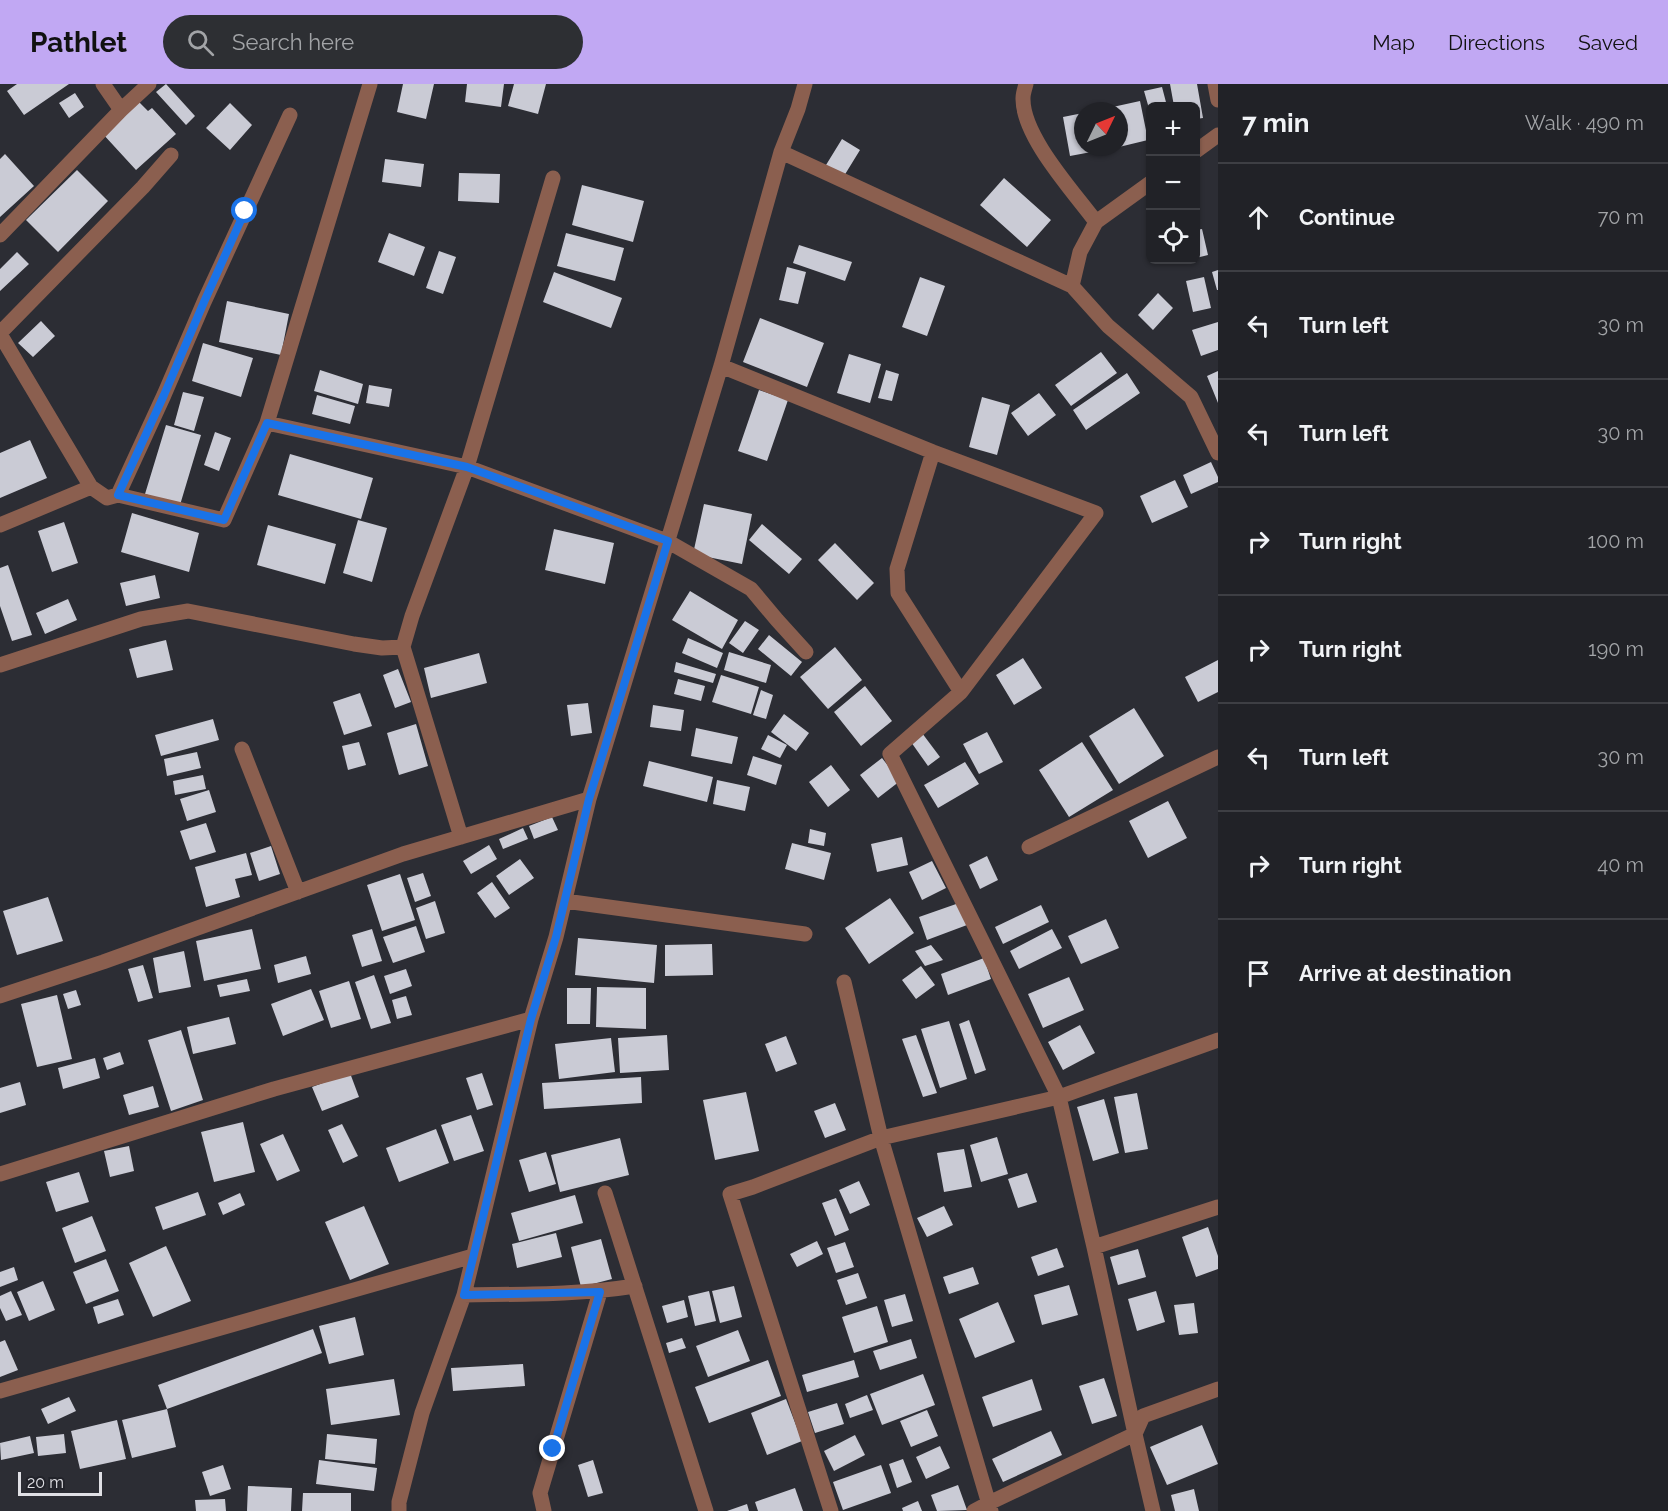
<!DOCTYPE html>
<meta charset="utf-8">
<style>
:root{--surface:#212227;--page:#2d2f33;--text:#f1f3f6;--muted:#a2a4a7;--line:#3e3f44;--accent:#c1a8f3}
body{margin:0;font-family:Raleway,sans-serif;background:var(--page);color:var(--text)}
.controls{position:absolute;right:18px;top:18px;display:grid;overflow:hidden;border-radius:9px;box-shadow:0 2px 4px #0004}
.controls button{width:54px;height:54px;display:grid;place-items:center;padding:0;border:0;border-bottom:2px solid var(--line);background:var(--surface);color:var(--text);font:30px sans-serif}
.compass{position:absolute;left:1074px;top:18px;width:54px;height:54px;border-radius:50%;background:var(--surface);box-shadow:0 2px 4px #0004;rotate:47deg}
.scale{position:absolute;left:18px;bottom:15px;width:84px;box-sizing:border-box;padding-left:6px;border:3px solid #e0e0e5;border-top:0;font-size:16px;line-height:21px;white-space:nowrap;color:#e0e0e5;-webkit-text-stroke:4px #22232a;paint-order:stroke}
.stop{position:absolute;width:18px;height:18px;margin:-14px;border:4px solid #1a73e8;border-radius:50%;background:#fff}
.stop.end{background:#1a73e8;border-color:#fff;box-shadow:0 2px 6px #0008}
.list{margin:0;padding:0;list-style:none}
h2{display:flex;justify-content:space-between;align-items:center;height:78px;margin:0;padding:0 24px;font-size:26px}
h2 small{font-size:20px;font-weight:400;color:var(--muted)}
.list li{display:grid;grid-template-columns:39px 1fr auto;gap:18px;align-items:center;box-sizing:border-box;height:108px;padding:0 24px;border-top:2px solid var(--line)}
.list b{display:block;font-size:22px;white-space:nowrap}
.list em{font-size:20px;font-style:normal;color:var(--muted)}
.icon{flex:none;width:33px;height:33px;fill:none;stroke:currentColor;stroke-width:2;stroke-linecap:round;stroke-linejoin:round}
.map{position:relative;flex:none;width:1218px;height:1427px;overflow:hidden}
header{display:flex;align-items:center;gap:36px;box-sizing:border-box;height:84px;padding:0 30px;background:var(--accent);color:#111}
header strong{font-size:28px}
nav{display:flex;gap:33px;margin-inline-start:auto;font-size:21px}
.search{width:420px;height:54px;background:var(--page);display:flex;align-items:center;gap:15px;box-sizing:border-box;padding:0 21px;border-radius:33px;color:var(--muted);font-size:22px}
main{display:flex}
aside{flex:1;background:var(--surface)}
.map>svg:first-child{display:block}
</style>
<header>
<strong>Pathlet</strong>
<div class="search"><svg class="icon" aria-label="search" viewBox="0 0 24 24"><circle cx="10" cy="10" r="6"/><path d="M15 15l6 6"/></svg>Search here</div>
<nav><a>Map</a><a>Directions</a><a>Saved</a></nav>
</header>
<main>
<div class="map">
<svg width="1218" height="1427" viewBox="0 0 1218 1427">
<rect width="100%" height="100%" fill="#2c2d34"/>
<path fill="#cacbd5" d="M17,0H69L24,31L7,7Z
M166,0L195,32L186,41L156,8Z
M403,0H434L426,35L397,28Z
M467,0H504L501,23L465,18Z
M514,0H546L538,30L508,22Z
M1170,0H1197L1203,34L1196,35V22H1174Z
M1162,3L1167,22H1150V28L1144,7Z
M75,9L84,23L69,34L59,19Z
M137,16L148,27L152,24L176,50L136,86L102,49Z
M1140,17L1148,56L1119,63V27L1099,26Z
M230,19L252,41L230,66L206,44Z
M1083,29V63H1101L1102,66L1070,72L1063,33Z
M842,55L860,66L844,92L826,81Z
M5,70L34,102L0,133V75Z
M385,75L424,80L421,103L382,98Z
M77,86L108,117L58,168L26,136Z
M459,89L500,90L499,119L458,117Z
M1004,94L1051,136L1027,163L980,121Z
M582,101L644,117L633,158L572,141Z
M1202,145L1208,171L1196,174V146Z
M389,149L425,163L414,192L378,178Z
M566,149L624,164L615,197L557,182Z
M799,161L852,178L845,197L793,179Z
M439,167L456,173L443,210L426,204Z
M17,168L29,180L0,207V185Z
M787,183L806,188L798,220L779,216Z
M1218,186V206H1217L1212,188Z
M554,188L622,214L611,244L543,218Z
M920,193L945,202L927,252L902,243Z
M1204,193L1211,224L1193,228L1186,197Z
M1158,209L1173,224L1153,246L1138,231Z
M227,217L289,230L281,271L219,258Z
M760,234L824,259L807,303L743,278Z
M41,237L55,252L33,273L18,259Z
M1218,238V266L1201,272L1192,246Z
M203,259L253,274L241,313L192,297Z
M1101,268L1117,289L1071,322L1055,301Z
M849,270L881,280L870,319L837,309Z
M320,286L363,300L358,320L314,307Z
M886,286L899,290L892,317L878,314Z
M1218,287V319L1207,292Z
M1127,289L1140,309L1086,346L1073,326Z
M369,301L392,305L389,323L366,319Z
M759,306L788,316L767,377L738,367Z
M183,308L204,313L194,347L174,341Z
M1039,309L1056,331L1028,352L1011,329Z
M317,311L355,322L350,340L312,330Z
M982,313L1010,321L997,371L969,363Z
M166,341L201,351L180,421L145,410Z
M215,348L231,354L219,387L204,381Z
M30,356L47,394L0,414V369Z
M290,370L373,394L361,435L278,411Z
M1211,378L1218,393V398L1191,410L1183,391Z
M1175,396L1188,423L1152,439L1140,412Z
M704,420L752,430L742,480L693,470Z
M132,429L199,449L189,488L121,468Z
M358,436L387,444L372,498L343,489Z
M64,438L78,479L52,488L38,447Z
M762,440L802,475L789,490L749,456Z
M268,441L336,460L325,500L257,481Z
M554,445L614,459L605,500L545,486Z
M835,459L874,499L857,516L818,476Z
M8,481L32,551L12,557L0,522V484Z
M155,491L160,514L126,522L120,499Z
M690,507L738,536L722,565L672,536Z
M68,515L77,536L45,550L36,529Z
M745,537L759,546L743,569L729,559Z
M769,551L802,578L791,592L758,565Z
M688,554L723,569L717,584L682,569Z
M166,556L173,586L137,594L129,565Z
M835,563L862,596L828,625L800,593Z
M729,568L771,581L766,599L724,586Z
M479,569L487,599L431,614L424,584Z
M1023,574L1042,604L1014,621L996,591Z
M1218,576V608L1198,618L1185,593Z
M676,578L716,590L713,599L674,588Z
M398,585L411,618L395,624L383,591Z
M721,591L759,603L751,630L712,618Z
M678,595L705,602L701,617L674,610Z
M865,602L892,637L861,662L834,628Z
M761,606L773,611L766,635L753,631Z
M360,609L372,642L344,651L333,618Z
M588,619L592,649L571,652L567,621Z
M653,621L684,626L681,647L650,643Z
M1134,624L1164,672L1119,700L1089,652Z
M784,630L809,649L796,667L771,648Z
M213,635L219,656L161,672L155,651Z
M416,640L428,682L399,691L387,649Z
M696,644L738,653L732,680L691,672Z
M987,648L1003,678L979,690L963,660Z
M922,649L940,673L928,682L911,658Z
M768,651L787,661L780,674L761,665Z
M359,658L366,681L348,686L342,662Z
M1082,658L1113,706L1069,733L1039,686Z
M197,668L201,684L167,692L164,675Z
M753,672L782,681L776,701L747,691Z
M882,674L900,697L878,714L860,691Z
M649,677L713,693L707,718L643,702Z
M965,678L979,700L938,724L924,701Z
M831,681L850,706L828,723L809,698Z
M203,691L206,705L175,711L173,697Z
M717,696L750,703L745,727L713,720Z
M209,706L216,728L187,737L180,715Z
M1168,717L1187,754L1148,774L1129,737Z
M552,733L558,746L534,755L529,742Z
M206,739L216,768L190,776L180,747Z
M523,744L528,755L503,765L499,755Z
M810,745L826,749L824,762L808,759Z
M902,753L908,781L877,788L871,760Z
M792,759L831,769L824,796L785,785Z
M489,761L497,775L471,790L463,777Z
M271,762L280,790L259,797L250,769Z
M246,769L252,791L235,795L240,813L206,823L195,783Z
M987,772L998,796L980,805L969,781Z
M520,775L534,794L509,811L496,792Z
M932,777L946,804L922,816L909,788Z
M423,789L431,812L415,818L407,794Z
M400,790L415,836L382,847L367,801Z
M492,798L510,824L495,834L477,809Z
M48,813L63,857L17,871L3,827Z
M890,814L914,849L869,880L845,844Z
M435,817L445,849L426,855L416,824Z
M959,819L967,841L927,856L919,833Z
M1041,821L1049,838L1003,860L995,843Z
M1106,835L1119,864L1081,880L1068,852Z
M416,842L425,868L393,879L383,853Z
M252,845L261,885L204,897L196,857Z
M372,845L382,877L362,883L352,851Z
M1052,845L1062,864L1019,885L1010,867Z
M578,854L657,861L654,899L575,891Z
M712,860L713,891L665,892V861Z
M931,861L943,876L925,882L915,867Z
M184,867L191,903L159,909L153,874Z
M306,872L311,890L278,899L274,881Z
M984,874L991,895L948,911L941,890Z
M143,881L153,914L138,918L128,885Z
M921,882L935,901L916,915L902,896Z
M406,885L412,902L390,910L384,892Z
M374,891L391,939L371,945L355,898Z
M1069,893L1084,926L1043,944L1028,910Z
M247,895L250,907L220,913L217,901Z
M349,897L361,935L331,944L319,907Z
M597,903L646,904V945L596,943Z
M567,904H591L590,940H567Z
M311,905L324,936L283,952L271,920Z
M76,906L81,921L68,925L63,910Z
M57,911L72,975L37,983L21,920Z
M406,912L412,931L397,935L392,916Z
M229,933L236,960L193,970L187,943Z
M969,936L986,986L975,990L959,940Z
M949,937L967,995L940,1004L921,945Z
M1080,941L1095,969L1063,986L1048,958Z
M181,946L203,1016L171,1027L148,956Z
M667,951L669,986L620,989L618,954Z
M916,951L937,1009L923,1013L902,955Z
M786,952L797,980L776,988L765,960Z
M611,954L615,988L559,995L555,960Z
M120,968L124,980L107,986L103,974Z
M95,974L100,994L63,1005L58,984Z
M350,989L359,1013L322,1027L312,1003Z
M482,989L493,1021L477,1026L466,994Z
M641,993L642,1019L544,1025L542,999Z
M20,998L26,1021L0,1029V1004Z
M153,1002L159,1023L129,1031L123,1011Z
M746,1008L759,1067L715,1076L703,1016Z
M1137,1009L1148,1065L1125,1069L1114,1013Z
M1104,1015L1119,1069L1093,1077L1077,1023Z
M835,1019L846,1046L825,1054L814,1027Z
M471,1031L484,1067L454,1077L441,1041Z
M243,1038L255,1088L214,1098L201,1048Z
M342,1040L358,1072L343,1079L328,1046Z
M436,1045L449,1079L399,1098L386,1064Z
M283,1050L300,1087L277,1097L260,1060Z
M997,1053L1008,1090L981,1098L970,1061Z
M620,1054L629,1091L560,1108L551,1071Z
M129,1062L134,1087L110,1093L104,1067Z
M964,1065L972,1103L944,1108L937,1069Z
M546,1068L556,1100L529,1108L519,1076Z
M79,1088L89,1118L56,1128L46,1098Z
M1027,1089L1037,1118L1018,1124L1008,1095Z
M859,1097L870,1121L850,1130L839,1106Z
M198,1108L206,1131L163,1146L155,1123Z
M240,1109L245,1121L223,1131L218,1119Z
M575,1111L583,1139L519,1157L511,1129Z
M836,1114L849,1146L835,1152L822,1119Z
M364,1122L389,1180L350,1196L325,1138Z
M944,1122L953,1141L927,1153L917,1134Z
M92,1132L106,1167L75,1179L62,1144Z
M1208,1143L1218,1172V1185L1196,1193L1182,1153Z
M556,1149L562,1173L517,1184L512,1160Z
M601,1155L612,1195L581,1203L571,1163Z
M817,1157L823,1170L797,1183L790,1170Z
M845,1158L854,1183L836,1189L827,1164Z
M166,1162L191,1217L153,1233L129,1179Z
M1057,1164L1064,1183L1038,1192L1031,1173Z
M1138,1165L1146,1193L1118,1201L1110,1173Z
M106,1175L119,1207L86,1220L73,1188Z
M14,1183L18,1196L0,1203V1188Z
M973,1183L979,1200L949,1210L943,1193Z
M858,1189L867,1214L846,1221L837,1196Z
M43,1197L55,1226L29,1237L17,1208Z
M1069,1201L1078,1231L1042,1241L1034,1211Z
M734,1202L742,1233L720,1239L712,1207Z
M11,1207L22,1231L6,1237L0,1224V1212Z
M709,1207L716,1237L695,1242L688,1212Z
M1156,1207L1165,1238L1137,1247L1128,1215Z
M905,1210L913,1237L892,1243L884,1216Z
M118,1215L124,1231L98,1240L93,1223Z
M684,1216L688,1233L667,1239L662,1222Z
M998,1218L1015,1258L975,1274L959,1235Z
M1194,1219L1198,1249L1179,1251L1174,1221Z
M877,1222L888,1258L854,1269L842,1233Z
M355,1233L364,1271L329,1280L319,1242Z
M313,1245L322,1269L167,1325L158,1301Z
M738,1246L750,1277L708,1293L696,1262Z
M682,1254L686,1264L669,1269L666,1259Z
M911,1255L917,1274L880,1286L873,1267Z
M5,1256L18,1286L0,1293V1258Z
M768,1276L781,1312L709,1339L695,1303Z
M854,1276L859,1293L807,1308L802,1291Z
M523,1280L525,1302L453,1307L451,1284Z
M923,1290L935,1321L882,1341L870,1310Z
M1104,1294L1117,1332L1092,1340L1079,1302Z
M394,1295L400,1331L331,1341L326,1305Z
M1032,1295L1042,1326L993,1343L982,1313Z
M867,1311L873,1326L850,1334L845,1320Z
M69,1313L76,1327L48,1340L41,1325Z
M786,1315L802,1357L767,1371L751,1329Z
M837,1319L844,1340L815,1349L808,1328Z
M167,1325L176,1363L132,1374L122,1336Z
M927,1326L938,1352L911,1363L900,1337Z
M117,1336L126,1375L80,1385L71,1347Z
M1202,1341L1218,1380L1167,1401L1150,1363Z
M1051,1347L1062,1371L1003,1398L992,1375Z
M64,1350L66,1369L38,1372L36,1353Z
M327,1350L377,1355L375,1380L325,1375Z
M855,1351L865,1371L834,1387L824,1367Z
M30,1352L34,1369L1,1376L0,1359Z
M940,1362L950,1384L926,1395L916,1373Z
M903,1375L912,1398L897,1404L889,1380Z
M319,1376L377,1384L374,1407L316,1400Z
M593,1376L603,1409L588,1413L578,1381Z
M223,1381L231,1405L210,1412L202,1388Z
M881,1381L891,1409L843,1426L833,1398Z
M958,1401L967,1426L937,1427L931,1411Z
M248,1402L292,1404L291,1427H247Z
M795,1404L803,1427H758L755,1418Z
M1194,1405L1199,1427H1175L1171,1411Z
M303,1409H351V1427H302Z
M225,1415L226,1427H196L195,1416Z
M918,1417L922,1427H903L902,1424Z
M747,1420L749,1427H727Z"/>
<g fill="none" stroke-linecap="round" stroke-linejoin="round">
<path stroke="#8b5f4f" stroke-width="15" d="M1026,0C1025,4 1023,9 1023,14C1022,52 1073,107 1096,138
M1215,0L1218,16
M121,26L149,0
M1196,67L1218,51
M781,68L1072,202L1108,242L1191,313L1218,369
M0,151L121,26L103,0
M1072,202L1080,168L1096,138L1150,99
M0,249L143,103L171,71
M0,250L91,403L107,414L118,411L224,436L267,339L370,0
M721,282L933,368L1096,429L961,608L890,670L1059,1013L1094,1163L1135,1350L1153,1427
M267,339L467,383L667,457L751,505L777,536L806,568
M933,368L897,485L898,509L961,608
M118,411L164,311L204,218L290,31
M0,441L91,403
M403,563L461,753
M0,581L141,535L188,527L354,560L382,564L403,563L412,532L467,383L553,94
M242,665L298,808
M1029,763L1218,673
M565,817L805,850
M844,898L881,1054L991,1427
M0,912L103,878L403,770L589,715
M0,1090L274,1005L531,935
M605,1109L706,1427
M1094,1163L1218,1123
M464,1211C521,1210 578,1211 635,1202
M0,1307L473,1172
M399,1427V1418L422,1329L464,1211L531,935L556,853L589,715L721,282L781,68L798,25L805,0
M544,1427L540,1409L600,1208
M831,1427L730,1110L753,1103L881,1054L1059,1013L1218,956
M974,1427L989,1419L1135,1350L1143,1332L1218,1305"/>
</g>
<g fill="none" stroke-linecap="round" stroke-linejoin="round">
<path stroke="#1a73e8" stroke-width="8" d="M245,127L204,218L164,311L118,411L224,436L267,339L467,383L668,457L589,715L556,853L531,935L464,1211L600,1208L553,1365"/>
</g>
</svg>
<div class="controls">
<button>+</button>
<button>−</button>
<button><svg class="icon" aria-label="locate" viewBox="0 0 24 24"><circle cx="12" cy="12" r="6"/><path d="M12 2v4M12 18v4M2 12h4M18 12h4"/></svg></button>
</div>
<svg class="compass" viewBox="-18 -18 36 36"><path d="M0-13l5 13h-10z" fill="#e53935"/><path d="M0 13l5-13h-10z" fill="#a2a4a7"/></svg>
<div class="scale">20 m</div>
<div class="stop" style="left:245px;top:127px"></div>
<div class="stop end" style="left:553px;top:1365px"></div>
</div>
<aside>
<h2>7 min<small>Walk · 490 m</small></h2>
<ul class="list">
<li><svg class="icon" aria-label="ahead" viewBox="0 0 24 24"><path d="M12 20V5M6 11l6-6 6 6"/></svg><div><b>Continue</b></div><em>70 m</em></li>
<li><svg class="icon" aria-label="left" viewBox="0 0 24 24"><path d="M17 20v-9H6M10 6l-5 5 5 5"/></svg><div><b>Turn left</b></div><em>30 m</em></li>
<li><svg class="icon" aria-label="left" viewBox="0 0 24 24"><path d="M17 20v-9H6M10 6l-5 5 5 5"/></svg><div><b>Turn left</b></div><em>30 m</em></li>
<li><svg class="icon" aria-label="right" viewBox="0 0 24 24"><path d="M7 20v-9h11M14 6l5 5-5 5"/></svg><div><b>Turn right</b></div><em>100 m</em></li>
<li><svg class="icon" aria-label="right" viewBox="0 0 24 24"><path d="M7 20v-9h11M14 6l5 5-5 5"/></svg><div><b>Turn right</b></div><em>190 m</em></li>
<li><svg class="icon" aria-label="left" viewBox="0 0 24 24"><path d="M17 20v-9H6M10 6l-5 5 5 5"/></svg><div><b>Turn left</b></div><em>30 m</em></li>
<li><svg class="icon" aria-label="right" viewBox="0 0 24 24"><path d="M7 20v-9h11M14 6l5 5-5 5"/></svg><div><b>Turn right</b></div><em>40 m</em></li>
<li><svg class="icon" aria-label="arrive" viewBox="0 0 24 24"><path d="M6 21V4h12l-3 4 3 4H6"/></svg><div><b>Arrive at destination</b></div></li>
</ul>
</aside>
</main>
